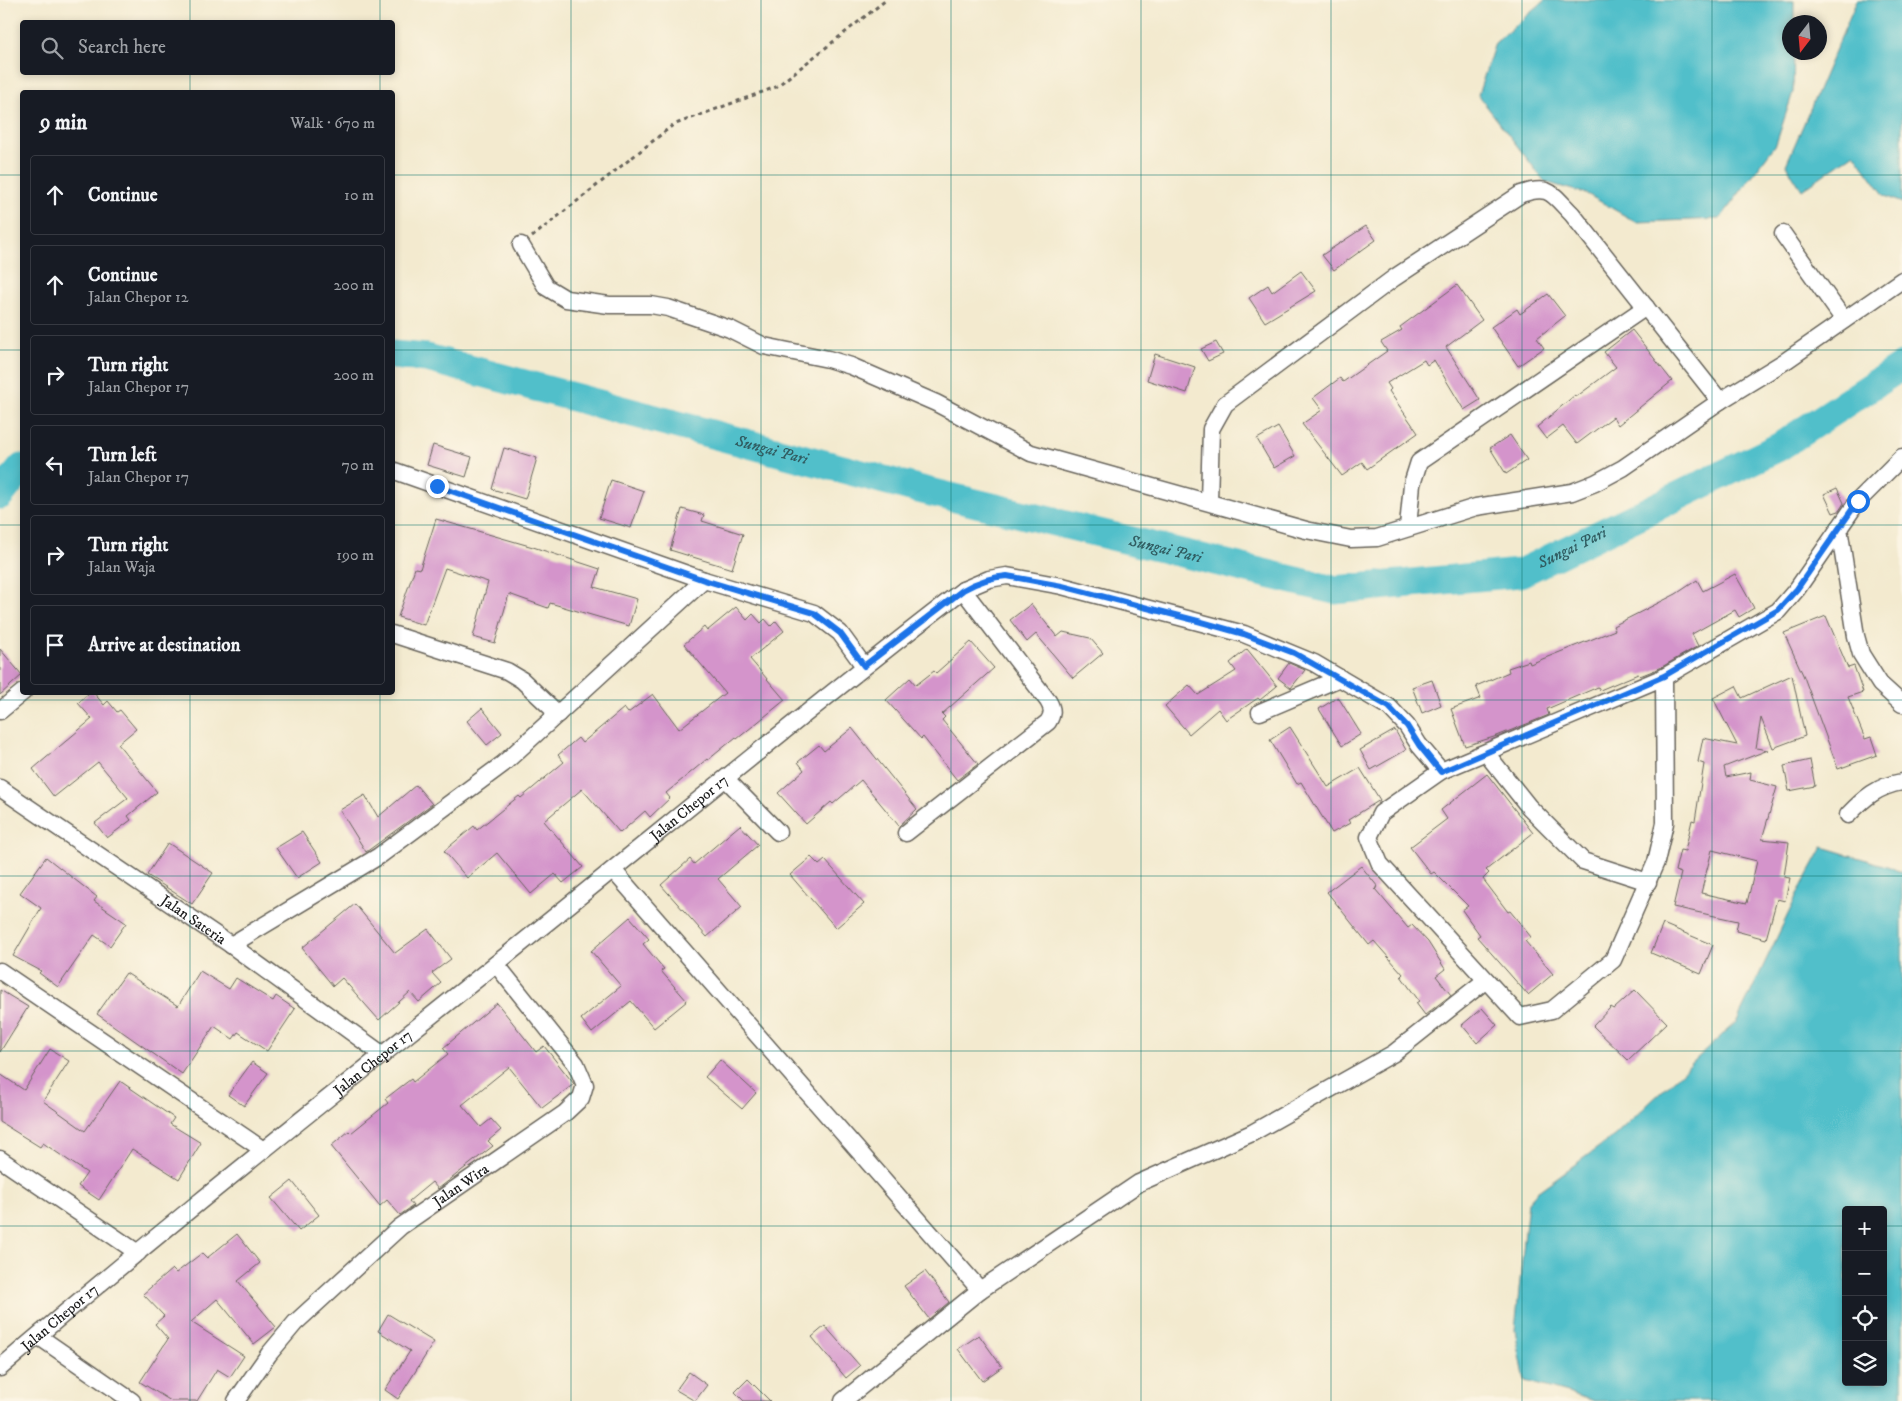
<!DOCTYPE html>
<meta charset="utf-8">
<style>
:root{--surface:#171b24;--page:#20242c;--text:#f1f3f6;--muted:#9ea1a6;--line:#363941}
body{margin:0;font-family:"IM FELL DW Pica",serif;background:var(--page);color:var(--text)}
.controls{position:absolute;right:15px;bottom:15px;display:grid;overflow:hidden;border-radius:5px;box-shadow:0 2px 8px #0003}
.controls button{width:45px;height:45px;display:grid;place-items:center;padding:0;border:0;border-bottom:1px solid var(--line);background:var(--surface);color:var(--text);font:25px sans-serif}
.compass{position:absolute;left:1782px;top:15px;width:45px;height:45px;border-radius:50%;background:var(--surface);box-shadow:0 2px 8px #0003;rotate:196deg}
.stop{position:absolute;width:15px;height:15px;margin:-11px;border:4px solid #1a73e8;border-radius:50%;background:#fff}
.stop.end{background:#1a73e8;border-color:#fff;box-shadow:0 1px 5px #0008}
.list{margin:0;padding:0;list-style:none}
h2{display:flex;justify-content:space-between;align-items:center;height:65px;margin:0;padding:0 20px;font-size:21px}
h2 small{font-size:16px;font-weight:400;color:var(--muted)}
.list li{display:grid;grid-template-columns:32px 1fr auto;gap:15px;align-items:center;box-sizing:border-box;height:80px;margin:0 10px 10px;padding:0 10px;border:1px solid var(--line);border-radius:5px}
.list b{display:block;font-size:19px;white-space:nowrap}
.list p{margin:0;font-size:16px;white-space:nowrap;color:var(--muted)}
.list em{font-size:16px;font-style:normal;color:var(--muted)}
.icon{flex:none;width:28px;height:28px;fill:none;stroke:currentColor;stroke-width:2;stroke-linecap:round;stroke-linejoin:round}
.map{position:relative;flex:none;width:1902px;height:1401px;overflow:hidden}
.search{position:absolute;background:var(--surface);box-shadow:0 2px 8px #0003;left:20px;top:20px;width:375px;height:55px;display:flex;align-items:center;gap:12px;box-sizing:border-box;padding:0 18px;border-radius:5px;color:var(--muted);font-size:19px}
.panel{position:absolute;background:var(--surface);box-shadow:0 2px 8px #0003;left:20px;top:90px;width:375px;height:605px;border-radius:5px}
.map>svg:first-child{display:block}
</style>
<div class="map">
<svg width="1902" height="1401" viewBox="0 0 1902 1401">
<rect width="100%" height="100%" fill="#fcf5e5"/>
<filter id="ink" filterUnits="userSpaceOnUse"><feTurbulence type="fractalNoise" baseFrequency=".02" numOctaves="2"/><feDisplacementMap in="SourceGraphic" scale="10" xChannelSelector="R" yChannelSelector="G"/><feConvolveMatrix kernelMatrix="1 2 1 2 8 2 1 2 1" color-interpolation-filters="sRGB"/></filter>
<filter id="wash" filterUnits="userSpaceOnUse"><feTurbulence type="fractalNoise" baseFrequency=".0096" numOctaves="4" result="noise"/><feDisplacementMap in="SourceGraphic" scale="20" xChannelSelector="R" yChannelSelector="G"/><feGaussianBlur stdDeviation="1.12" result="paint"/><feColorMatrix in="noise" values="0 0 0 0 0 0 0 0 0 0 0 0 0 0 0 0 0 1.4 0 .05"/><feComposite in="paint" operator="in"/></filter>
<g filter="url(#wash)">
<rect width="100%" height="100%" fill="#f3eacf"/>
<path fill="#51bfca" stroke="#366e73" fill-rule="evenodd" d="M1545,0L1794,1V22H1790V52L1794,53L1793,92L1776,144L1720,219L1636,222L1587,194L1545,182L1478,95L1495,43Z
M1857,0H1902V203L1885,196L1854,153L1802,190L1786,165Z
M1823,847L1890,867L1902,873V1401H1595L1525,1381L1515,1330L1528,1202L1537,1192L1614,1136L1737,1021L1800,889ZM1846,1210H1883V1382H1846Z"/>
<g fill="none" stroke-linecap="round" stroke-linejoin="round">
<g stroke="#51bfca" stroke-width="29">
<path id="s1" d="M392,355L427,358L918,489L1334,590L1520,573L1779,447L1902,366"/>
<path d="M0,495L22,468"/>
</g>
</g>
<g id="blocks">
<path fill="#d494cb" fill-rule="evenodd" d="M1366,226L1376,240L1334,270L1322,255Z
M1301,271L1316,291L1265,322L1249,298L1268,285L1272,292Z
M1457,285L1482,320L1446,347L1480,400L1464,410L1434,360L1427,365L1424,360L1387,383L1391,389L1389,391L1418,433L1367,469L1362,462L1342,476L1302,424L1322,410L1313,398L1340,378L1343,382L1387,351L1381,342L1402,330L1400,327Z
M1548,294L1565,316L1537,338L1544,348L1518,366L1491,327L1517,309L1520,314Z
M1632,330L1672,381L1618,425L1613,417L1577,444L1563,426L1546,439L1537,427L1575,395L1576,397L1616,367L1604,352Z
M1216,342L1223,354L1208,361L1201,349Z
M1155,354L1195,367L1187,393L1147,380Z
M1278,427L1295,456L1274,468L1257,439Z
M1510,435L1527,460L1506,474L1490,448Z
M433,445L472,457L466,477L427,465Z
M504,448L537,458L525,499L492,489Z
M611,480L644,491L631,528L599,518Z
M1837,488L1844,503L1839,511L1833,513L1824,494Z
M682,509L704,515L702,521L743,534L732,569L670,550Z
M436,519L533,547L600,569L594,587L637,599L629,626L550,603L548,608L509,594L495,643L473,637L488,582L445,568L424,625L398,617L415,568L420,569Z
M1735,574L1754,608L1739,617L1735,610L1692,634L1698,646L1660,668L1640,676L1638,674L1600,690L1598,687L1547,709L1549,715L1497,736L1465,746L1451,709L1481,698L1476,686L1509,672L1508,668L1529,661L1530,664L1615,630L1613,626L1676,594L1697,580L1703,591Z
M1031,604L1057,637L1063,632L1090,638L1103,653L1073,678L1036,634L1027,642L1010,620Z
M736,607L747,620L753,614L761,623L765,619L771,626L776,621L784,631L750,659L785,700L737,739L736,737L708,760L707,759L666,793L670,798L650,817L645,811L620,833L582,789L544,821L583,867L563,883L555,874L531,894L497,853L467,878L444,851L474,826L477,830L519,796L521,798L564,762L558,755L578,738L582,743L624,708L628,713L653,694L679,729L725,693L684,644L704,627L707,631Z
M1826,616L1848,668L1854,666L1863,692L1848,697L1865,739L1871,737L1877,755L1838,769L1804,677L1784,633Z
M971,642L994,668L942,714L945,717L942,720L978,764L957,780L923,737L921,739L886,700L910,678L916,685L934,671L936,673Z
M0,649L22,675L0,695Z
M1247,649L1277,686L1260,700L1258,698L1226,720L1218,709L1189,734L1165,706L1189,685L1198,695L1236,671L1230,663Z
M1289,663L1305,670L1291,688L1278,678Z
M1792,675L1805,736L1773,748L1761,718L1756,748L1768,750L1724,767L1726,777L1751,772L1750,780L1777,787L1762,839L1789,842L1784,877L1790,878L1785,901L1777,899L1766,939L1736,931L1738,921L1673,907L1681,873L1675,871L1680,850L1685,851L1692,820L1695,821L1704,764L1698,762L1703,738L1737,745L1713,698L1736,686L1742,698ZM1712,850L1757,861L1747,903L1701,893Z
M1432,680L1441,705L1422,713L1412,687Z
M90,692H93L104,705L108,701L117,712L120,710L136,729L118,744L157,792L128,816L131,820L107,838L95,823L128,798L98,762L54,797L33,769L92,719L78,703Z
M1338,697L1361,734L1342,746L1319,709Z
M482,708L502,733L487,745L467,721Z
M1290,727L1328,787L1360,768L1380,800L1348,820L1350,823L1332,833L1301,782L1297,784L1270,740Z
M852,728L917,809L899,826L861,780L833,804L831,802L806,824L778,793L804,770L798,762L819,745L824,751Z
M1395,730L1406,750L1371,770L1360,750Z
M1810,760L1815,786L1789,791L1784,766Z
M1487,774L1533,833L1486,870L1489,873L1483,879L1508,912L1510,911L1531,937L1525,941L1553,974L1528,995L1477,937L1480,935L1462,910L1468,906L1434,872L1431,874L1410,847L1447,819L1441,810Z
M416,785L432,804L366,852L340,810L365,795L378,817Z
M740,825L758,845L718,879L742,907L707,937L661,885L690,859L694,864Z
M302,832L322,862L297,878L276,848Z
M168,843L213,873L192,904L147,875Z
M46,857L97,897L94,901L126,923L110,946L94,935L58,987L39,973L41,971L13,956L41,908L20,893Z
M811,857L819,865L825,860L864,904L836,928L790,875Z
M1361,866L1378,887L1375,889L1408,928L1412,925L1428,942L1445,969L1436,976L1451,995L1425,1015L1416,1003L1419,1001L1401,976L1403,974L1374,941L1369,945L1327,892Z
M355,904L395,953L428,929L451,959L432,973L441,983L419,1002L410,992L379,1020L342,978L333,986L302,948Z
M630,917L649,939L643,944L664,969L661,971L687,1001L654,1028L631,1001L592,1033L581,1019L621,986L591,951Z
M1663,924L1713,945L1701,974L1651,953Z
M200,971L229,989L236,978L273,1001L276,996L295,1009L267,1051L238,1032L233,1039L214,1026L182,1074L97,1014L126,973L178,1006Z
M0,990L28,1007L0,1052Z
M1635,990L1667,1023L1628,1060L1593,1026L1611,1007L1614,1009Z
M497,1003L536,1052L544,1046L574,1084L542,1108L509,1067L462,1105L481,1127L491,1119L501,1130L488,1141L493,1146L438,1189L432,1182L409,1201L413,1206L400,1215L387,1200L380,1206L331,1146L349,1131L351,1133L388,1103L385,1099L411,1079L413,1082L448,1054L443,1048Z
M1482,1008L1497,1025L1477,1043L1462,1025Z
M50,1049L69,1061L43,1101L85,1131L120,1081L174,1118L170,1124L201,1143L179,1179L132,1149L99,1200L78,1186L87,1173L43,1143L40,1147L0,1122V1074L24,1090Z
M720,1060L756,1093L742,1109L705,1077Z
M252,1062L268,1073L244,1106L228,1095Z
M292,1181L319,1215L299,1231L271,1198Z
M237,1234L260,1263L238,1281L276,1327L254,1344L217,1299L191,1322L244,1356L230,1377L217,1369L197,1401H171L140,1382L168,1339L155,1324L164,1316L143,1294L172,1269L176,1273L202,1253L207,1258Z
M925,1271L949,1302L929,1319L904,1286Z
M388,1314L434,1342L398,1399L385,1390L410,1351L378,1331Z
M825,1326L860,1366L846,1378L812,1337Z
M979,1335L1002,1367L982,1381L958,1349Z
M689,1372L707,1385L695,1401L676,1390Z
M748,1379L770,1401H744L735,1392Z"/>
</g>
</g>
<g filter="url(#ink)">
<use href="#blocks" fill-opacity="0" stroke="#67645b" stroke-width="1"/>
<g fill="none" stroke-linecap="round" stroke-linejoin="round">
<g stroke="#67645b" stroke-width="19">
<g id="minor">
<path d="M1783,234L1844,320"/>
<path d="M521,245L546,287L566,299L609,305H651L668,308L730,329L764,346L828,359L851,366L936,403L1031,453L1306,530L1351,539L1377,538L1476,507L1572,492L1595,483L1623,468L1720,401L1787,360L1902,280"/>
<path d="M392,470L704,580L814,613L840,633L864,666"/>
<path d="M1209,501L1211,429L1225,404L1394,278L1521,194C1550,184 1552,194 1572,214L1720,401"/>
<path d="M1408,527L1412,484L1419,462L1646,307"/>
<path d="M1839,528L1856,636L1861,654L1880,684L1902,704"/>
<path d="M392,634L507,671L522,680L558,714"/>
<path d="M1664,677L1665,823L1656,862L1613,960L1552,1010L1520,1017L1380,864L1369,837L1381,813L1441,771L1664,677L1778,611L1797,589L1858,501L1902,457"/>
<path d="M0,711L23,692"/>
<path d="M1260,712L1340,678"/>
<path d="M1486,753L1529,807L1583,861L1648,882"/>
<path d="M726,779L778,832"/>
<path id="s2" d="M0,788L231,945L383,1055"/>
<path d="M1848,815C1864,798 1878,786 1902,782"/>
<path d="M906,833L1048,722C1053,714 1053,709 1048,701L963,590"/>
<path d="M613,870L980,1290"/>
<path d="M231,945L379,856L503,764L704,580"/>
<path d="M0,971L262,1149"/>
<path d="M0,1159L138,1253"/>
<path d="M38,1336L132,1401"/>
<path id="s3" d="M0,1368C162,1229 330,1097 497,963C652,839 805,711 963,590L989,579L1007,576L1062,586L1244,634L1314,663L1389,707L1407,726L1419,745L1441,771"/>
<path id="s4" d="M236,1401L269,1354L295,1323L400,1227L565,1113L581,1098L585,1085L576,1064L496,964"/>
<path d="M843,1401L980,1290L1139,1183L1252,1133L1394,1053L1486,980"/>
</g>
</g>
<path stroke="#67645b" stroke-width="3" stroke-dasharray="4 4" stroke-linecap="butt" d="M532,237L673,125L776,87L886,0"/>
<use href="#minor" stroke="#fff" stroke-width="16"/>
</g>
</g>
<g fill="none" stroke-linecap="round" stroke-linejoin="round" filter="url(#ink)">
<path stroke="#1a73e8" stroke-width="6" d="M437,486L704,580L814,613L840,633L864,666L963,590C977,582 991,577 1007,576L1062,586L1198,621L1244,634L1294,653L1389,707L1407,726L1419,745L1441,772L1664,676L1778,610L1797,589L1858,501"/>
</g>
<path fill="none" stroke="#0f766e" stroke-width="1" stroke-opacity="0.55" d="M190,0V22M380,0V22M571,0V1401M761,0V1401M951,0V1401M1141,0V1401M1331,0V1401M1522,0V1401M1712,0V1401M190,72V92M380,72V92M0,175H22M392,175H1902M0,350H22M392,350H1902M0,525H22M392,525H1902M190,692V1401M380,692V1401M0,700H1902M0,876H1902M0,1051H1902M0,1226H1846M1883,1226H1902"/>
<g text-anchor="middle" dominant-baseline="central" stroke-width="4" stroke-linejoin="round" paint-order="stroke">
<g font-size="15" fill="#1c1c1c" stroke="#fcf5e5">
<text stroke="none"><textPath href="#s3" startOffset="888">Jalan Chepor 17</textPath></text>
<text stroke="none"><textPath href="#s2" startOffset="234">Jalan Sateria</textPath></text>
<text stroke="none"><textPath href="#s3" startOffset="482">Jalan Chepor 17</textPath></text>
<text stroke="none"><textPath href="#s4" startOffset="314">Jalan Wira</textPath></text>
<text stroke="none"><textPath href="#s3" startOffset="78">Jalan Chepor 17</textPath></text>
</g>
<g font-size="16" font-style="italic" fill="#315d62" stroke="#fcf5e5">
<text stroke="none"><textPath href="#s1" startOffset="392">Sungai Pari</textPath></text>
<text stroke="none"><textPath href="#s1" startOffset="1216">Sungai Pari</textPath></text>
<text stroke="none"><textPath href="#s1" startOffset="798">Sungai Pari</textPath></text>
</g>
</g>
</svg>
<div class="controls">
<button>+</button>
<button>−</button>
<button><svg class="icon" aria-label="locate" viewBox="0 0 24 24"><circle cx="12" cy="12" r="6"/><path d="M12 2v4M12 18v4M2 12h4M18 12h4"/></svg></button>
<button><svg class="icon" aria-label="layers" viewBox="0 0 24 24"><path d="M12 4l9 5-9 5-9-5zM3 14l9 5 9-5"/></svg></button>
</div>
<svg class="compass" viewBox="-18 -18 36 36"><path d="M0-13l5 13h-10z" fill="#e53935"/><path d="M0 13l5-13h-10z" fill="#9ea1a6"/></svg>
<div class="stop" style="left:1858px;top:501px"></div>
<div class="stop end" style="left:437px;top:486px"></div>
<div class="search"><svg class="icon" aria-label="search" viewBox="0 0 24 24"><circle cx="10" cy="10" r="6"/><path d="M15 15l6 6"/></svg>Search here</div>
<section class="panel">
<h2>9 min<small>Walk · 670 m</small></h2>
<ul class="list">
<li><svg class="icon" aria-label="ahead" viewBox="0 0 24 24"><path d="M12 20V5M6 11l6-6 6 6"/></svg><div><b>Continue</b></div><em>10 m</em></li>
<li><svg class="icon" aria-label="ahead" viewBox="0 0 24 24"><path d="M12 20V5M6 11l6-6 6 6"/></svg><div><b>Continue</b><p>Jalan Chepor 12</p></div><em>200 m</em></li>
<li><svg class="icon" aria-label="right" viewBox="0 0 24 24"><path d="M7 20v-9h11M14 6l5 5-5 5"/></svg><div><b>Turn right</b><p>Jalan Chepor 17</p></div><em>200 m</em></li>
<li><svg class="icon" aria-label="left" viewBox="0 0 24 24"><path d="M17 20v-9H6M10 6l-5 5 5 5"/></svg><div><b>Turn left</b><p>Jalan Chepor 17</p></div><em>70 m</em></li>
<li><svg class="icon" aria-label="right" viewBox="0 0 24 24"><path d="M7 20v-9h11M14 6l5 5-5 5"/></svg><div><b>Turn right</b><p>Jalan Waja</p></div><em>190 m</em></li>
<li><svg class="icon" aria-label="arrive" viewBox="0 0 24 24"><path d="M6 21V4h12l-3 4 3 4H6"/></svg><div><b>Arrive at destination</b></div></li>
</ul>
</section>
</div>
